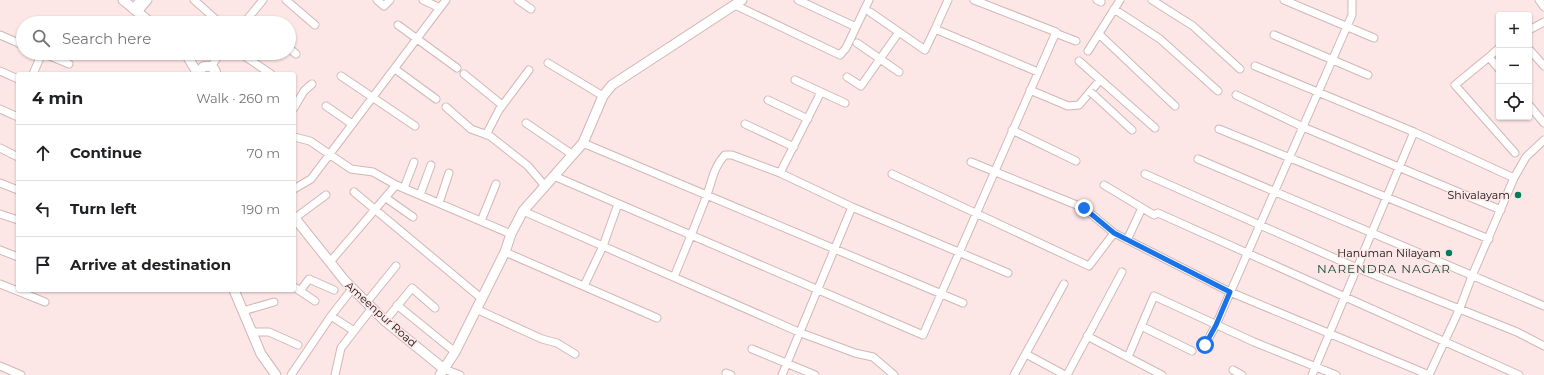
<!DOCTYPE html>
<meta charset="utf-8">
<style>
:root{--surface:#fff;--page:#f6f6f6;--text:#202124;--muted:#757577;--line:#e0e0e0}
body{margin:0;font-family:Montserrat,sans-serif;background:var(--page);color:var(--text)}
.controls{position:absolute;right:12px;top:12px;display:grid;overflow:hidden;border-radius:4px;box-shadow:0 1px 3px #0004}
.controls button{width:36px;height:36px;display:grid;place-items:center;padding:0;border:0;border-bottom:1px solid var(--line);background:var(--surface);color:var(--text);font:20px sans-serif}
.stop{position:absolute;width:12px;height:12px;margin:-9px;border:3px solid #1a73e8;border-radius:50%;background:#fff}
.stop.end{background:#1a73e8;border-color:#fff;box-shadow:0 1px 4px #0008}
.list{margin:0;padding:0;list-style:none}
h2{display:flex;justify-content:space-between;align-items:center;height:52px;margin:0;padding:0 16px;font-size:17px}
h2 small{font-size:13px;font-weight:400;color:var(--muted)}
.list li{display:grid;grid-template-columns:26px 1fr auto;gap:12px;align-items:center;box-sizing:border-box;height:56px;padding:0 16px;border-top:1px solid var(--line)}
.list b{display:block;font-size:15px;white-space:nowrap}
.list em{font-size:13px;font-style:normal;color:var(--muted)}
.icon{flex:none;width:22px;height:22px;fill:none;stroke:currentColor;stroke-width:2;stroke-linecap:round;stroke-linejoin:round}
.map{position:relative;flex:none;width:1544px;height:375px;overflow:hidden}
.search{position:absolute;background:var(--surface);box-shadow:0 1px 3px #0004;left:16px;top:16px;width:280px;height:44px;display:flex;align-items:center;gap:10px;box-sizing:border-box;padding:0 14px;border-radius:22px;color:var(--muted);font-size:15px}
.panel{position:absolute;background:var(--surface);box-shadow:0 1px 3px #0004;left:16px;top:72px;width:280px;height:220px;border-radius:4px}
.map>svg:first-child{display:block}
</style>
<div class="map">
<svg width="1544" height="375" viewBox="0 0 1544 375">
<rect width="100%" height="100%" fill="#fce7e6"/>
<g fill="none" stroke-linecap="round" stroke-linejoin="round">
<g stroke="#d0b7b6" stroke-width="9">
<path id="minor" d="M194,0L220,23
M286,0L315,25
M377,0L384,6L390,0
M423,0L440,8
M518,0L531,9
M798,0L856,27
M948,0L935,29L1038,72
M1097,0L1101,2
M1152,0L1193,26L1240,69
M1284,0L1374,38
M1539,0L1544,7
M735,5L840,55L846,48L869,0
M133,8L140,0
M1114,9L1160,39L1218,91
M138,12L148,0
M870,12L925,50L935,29
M249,17L257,23
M244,23L263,0
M398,25L457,68
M1529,30L1544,22
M1055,33L1076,41
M1099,34L1175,106
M0,35L23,45
M1274,35L1368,75
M18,43L23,31
M857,43L899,72
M289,48L296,54
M1499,48L1489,57L1499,69
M1529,49L1544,66
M1088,51L1120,0
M43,53L69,64
M240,53L271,74
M1489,57L1455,85L1515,153
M1079,61L1155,128
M548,63L603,96
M1255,66L1414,132L1514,178
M211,67L220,53
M395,69L436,99
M0,71L18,79
M33,74L42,53
M464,74L502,105
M341,76L415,126
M847,77L861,86L899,32
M795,80L845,103
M1030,90L1068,106L1079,105L1100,80
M1094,95L1132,130
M1236,95L1303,127L1501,210
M768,100L808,119
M1529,105L1544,123
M326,106L352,124
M446,107L471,129L490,136L528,166L545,186
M294,108L304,91L312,84
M0,109L18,117
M526,123L573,155
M745,124L794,147
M1219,129L1489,239
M1012,130L1076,161
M486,135L499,110L529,70
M294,137L310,141L351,169L373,172L396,185L511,234
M583,143L963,303
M0,148L18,157
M1198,159L1544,306
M971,162L1084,208L1114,233L1230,292L1429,375
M780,173L852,207
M892,174L1089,266L1114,233
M1145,174L1357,268L1517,332L1544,346
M554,176L923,335L1056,32L974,0
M0,183L18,190
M1104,185L1154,215L1158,213L1519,375
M404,188L414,162
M294,189L311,179L446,0
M354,192L481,298
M420,195L431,165
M386,198L413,217
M439,203L449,173
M523,211L801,333L855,353L873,357L894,375
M0,214L18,220
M295,218L326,195
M481,221L496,184
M1127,240L1142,208
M0,250L18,257
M505,252L657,318
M330,262L396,185
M674,277C685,250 696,224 706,197C712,183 713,167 725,155H732L780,173L821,92
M0,284L45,302
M584,286L603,246L618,204
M294,287L315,301
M300,291L309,279L334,290
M366,303L396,266
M397,305L455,352
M476,309L542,339L557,343L575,354
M243,311L274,302
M331,316L352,289
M385,321L412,288L435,308
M1141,326L1192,351
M252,332H269L298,345
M1087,336L1162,375
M1205,345L1216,325L1352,15V0
M752,349L815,375
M1026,354L1065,375
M1128,357L1154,296L1254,342L1336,375
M0,366L21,375
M444,369L460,375
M1233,370L1242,375
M726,373L731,375
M291,375L331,316L354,331
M335,375L341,348L372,308
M782,375L852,207L1008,273
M1014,375L1064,284
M1067,375L1122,272
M1312,375L1414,132
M1429,375L1460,308L1472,276L1514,178L1526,157L1544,140"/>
</g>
<g stroke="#d0b7b6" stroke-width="11">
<path id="tertiary" d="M123,0L151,23
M186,54L198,74
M198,74L203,67C209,65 215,67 216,74
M294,217L345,281L385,321L444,369
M234,290L261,354L276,375
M440,375L455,352L505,252L511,234L523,211L583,143L603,96L612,85L742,0"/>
</g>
<use href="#minor" stroke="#fff" stroke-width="7"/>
<use href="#tertiary" stroke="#fff" stroke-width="9"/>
<g stroke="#d0b7b6" stroke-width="9" stroke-linecap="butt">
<path id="minor-bridge" d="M1090,92L1094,95"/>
</g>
<use href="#minor-bridge" stroke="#fff" stroke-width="7"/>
</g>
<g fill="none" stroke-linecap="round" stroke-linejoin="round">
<path stroke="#1a73e8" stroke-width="5" d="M1084,208L1114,233L1230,292L1216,325L1205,345"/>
</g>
<g fill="#007d5b" stroke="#fce7e6" stroke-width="1.5">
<circle cx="1518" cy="195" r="4"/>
<circle cx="1449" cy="253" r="4"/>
</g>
<g text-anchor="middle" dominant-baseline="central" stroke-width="3" stroke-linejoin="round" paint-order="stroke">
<g font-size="11" fill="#180f0f" stroke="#fce7e6" text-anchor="end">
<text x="1510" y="195">Shivalayam</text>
<text x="1441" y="253">Hanuman Nilayam</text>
</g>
<g font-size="11" fill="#180f0f" stroke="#fce7e6">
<text transform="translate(381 314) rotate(42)">Ameenpur Road</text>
</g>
<g font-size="12" letter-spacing="1" fill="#144433" stroke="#fce7e6">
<text x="1384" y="268">NARENDRA NAGAR</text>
</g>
</g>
</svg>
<div class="controls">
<button>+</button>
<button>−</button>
<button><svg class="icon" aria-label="locate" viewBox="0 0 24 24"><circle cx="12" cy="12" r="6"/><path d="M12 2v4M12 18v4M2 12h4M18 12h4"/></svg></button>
</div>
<div class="stop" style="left:1205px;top:345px"></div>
<div class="stop end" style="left:1084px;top:208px"></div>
<div class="search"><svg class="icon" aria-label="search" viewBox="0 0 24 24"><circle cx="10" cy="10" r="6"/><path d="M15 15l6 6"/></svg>Search here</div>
<section class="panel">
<h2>4 min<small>Walk · 260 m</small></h2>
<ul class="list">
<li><svg class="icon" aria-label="ahead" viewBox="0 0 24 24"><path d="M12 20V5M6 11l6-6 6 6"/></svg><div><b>Continue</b></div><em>70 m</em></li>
<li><svg class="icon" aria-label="left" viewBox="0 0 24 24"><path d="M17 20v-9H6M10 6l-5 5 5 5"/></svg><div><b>Turn left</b></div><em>190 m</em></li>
<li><svg class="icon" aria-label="arrive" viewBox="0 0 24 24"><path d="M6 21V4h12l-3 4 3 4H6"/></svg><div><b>Arrive at destination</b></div></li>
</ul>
</section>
</div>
